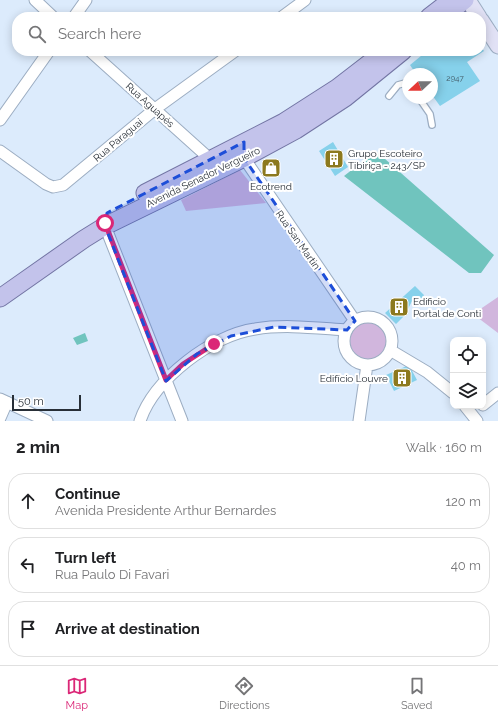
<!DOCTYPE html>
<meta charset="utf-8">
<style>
:root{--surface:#fff;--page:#f6f6f6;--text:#202124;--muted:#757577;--line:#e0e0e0;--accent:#db2777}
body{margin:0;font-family:Raleway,sans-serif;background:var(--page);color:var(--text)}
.controls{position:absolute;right:12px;bottom:12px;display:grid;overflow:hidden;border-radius:8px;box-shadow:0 2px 10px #0003}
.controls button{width:36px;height:36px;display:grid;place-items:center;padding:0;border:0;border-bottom:1px solid var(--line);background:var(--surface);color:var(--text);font:20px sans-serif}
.compass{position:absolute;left:402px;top:68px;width:36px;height:36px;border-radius:50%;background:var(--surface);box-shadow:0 2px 10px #0003;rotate:248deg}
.scale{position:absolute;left:12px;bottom:10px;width:69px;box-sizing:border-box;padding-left:4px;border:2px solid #282f37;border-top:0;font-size:11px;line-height:14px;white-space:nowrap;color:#282f37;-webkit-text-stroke:3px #fff;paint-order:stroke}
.stop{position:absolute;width:12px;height:12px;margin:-9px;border:3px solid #db2777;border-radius:50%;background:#fff}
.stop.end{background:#db2777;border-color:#fff;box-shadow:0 1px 4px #0008}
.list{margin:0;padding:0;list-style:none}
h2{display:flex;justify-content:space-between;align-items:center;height:52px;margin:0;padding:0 16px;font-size:17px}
h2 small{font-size:13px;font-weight:400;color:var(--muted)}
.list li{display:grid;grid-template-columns:26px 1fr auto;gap:12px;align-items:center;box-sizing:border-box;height:56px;margin:0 8px 8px;padding:0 8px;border:1px solid var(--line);border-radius:16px}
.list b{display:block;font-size:15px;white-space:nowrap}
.list p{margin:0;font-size:13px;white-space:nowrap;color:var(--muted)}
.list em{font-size:13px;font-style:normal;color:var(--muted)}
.icon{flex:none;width:22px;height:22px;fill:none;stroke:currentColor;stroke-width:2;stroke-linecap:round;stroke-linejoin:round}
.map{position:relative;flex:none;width:498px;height:421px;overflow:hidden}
.search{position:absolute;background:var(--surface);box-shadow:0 2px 10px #0003;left:12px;right:12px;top:12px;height:44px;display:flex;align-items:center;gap:10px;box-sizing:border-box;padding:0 14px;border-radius:16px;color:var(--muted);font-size:15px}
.sheet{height:244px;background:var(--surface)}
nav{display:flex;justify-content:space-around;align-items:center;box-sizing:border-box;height:56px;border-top:1px solid var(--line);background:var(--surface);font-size:11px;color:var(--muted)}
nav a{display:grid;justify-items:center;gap:2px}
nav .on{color:var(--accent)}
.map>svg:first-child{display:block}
</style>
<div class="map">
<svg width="498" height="421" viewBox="0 0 498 421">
<rect width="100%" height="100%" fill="#dcebfc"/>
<path fill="#d1b6dd" d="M240,170L266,203L186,211L181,200Z
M498,297V333L473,314Z
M346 341a22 22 0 1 1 44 0a22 22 0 1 1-44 0Z"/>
<path fill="#70c4be" d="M376,151L494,255L481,273H469L344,176Z
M85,333L88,341L77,345L73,338Z"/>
<path fill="#86d1eb" d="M481,47L484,51L467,62L480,81L440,106L432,95V74H416L410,65L427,51H481Z
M333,142L348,167L335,176L319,151Z
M415,286L424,295L419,305L412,301L405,315L396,324L385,313Z
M409,365L417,380L394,391L386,375Z"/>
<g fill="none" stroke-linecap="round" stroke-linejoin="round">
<g stroke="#9cadc2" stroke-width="8">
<path id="service" d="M389,96L398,85L405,83L408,86
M419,98L430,114L432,125"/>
</g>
<g stroke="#9cadc2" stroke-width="13">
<path id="minor" d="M35,0L53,17
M74,17L86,0
M282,17L305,0
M90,51L210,159
M0,120L49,51
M0,151L46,184L53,187L63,185L155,109L235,51
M244,158L355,321
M105,226L182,421
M344 341a24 24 0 1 1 48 0a24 24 0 1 1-48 0Z
M390,350L427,372L453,393
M0,399L47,421
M483,405L498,393
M465,406L477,421
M0,418L7,402
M140,421C154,379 212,335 255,329C285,324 316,328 347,330
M359,421L367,365"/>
</g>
<g stroke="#9cadc2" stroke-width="17">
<path id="secondary" d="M468,0L479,17
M481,20L498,46"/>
</g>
<g stroke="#7375a4" stroke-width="19">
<path id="primary" d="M429,17L451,0
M444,17L465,0
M145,193L284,122L337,88L385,51
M0,298L84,239L105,226L244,158L296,130L345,98L403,51"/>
</g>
<use href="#service" stroke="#fff" stroke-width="5.5"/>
<use href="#minor" stroke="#fff" stroke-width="11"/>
<use href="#secondary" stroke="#e1e1f5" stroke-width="15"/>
<use href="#primary" stroke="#c3c3eb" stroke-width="17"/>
</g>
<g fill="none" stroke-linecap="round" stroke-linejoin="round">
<path stroke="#db2777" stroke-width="5" d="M105,223L166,380L183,364L214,344"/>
</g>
<path fill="#1d4ed8" fill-opacity="0.2" stroke="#1d4ed8" stroke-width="3" stroke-dasharray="8 5" stroke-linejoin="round" d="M244,142V158L355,321L347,330L274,327L231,336L197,354L166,381L105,226L107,213Z"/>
<defs>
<g id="building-square" transform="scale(1)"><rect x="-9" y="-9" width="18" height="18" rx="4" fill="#8c791e" stroke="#fff"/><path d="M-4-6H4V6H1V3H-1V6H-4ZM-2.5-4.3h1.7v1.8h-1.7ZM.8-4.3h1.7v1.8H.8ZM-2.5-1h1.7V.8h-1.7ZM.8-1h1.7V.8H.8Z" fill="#fff"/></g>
<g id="shop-square" transform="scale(1)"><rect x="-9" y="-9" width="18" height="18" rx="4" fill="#8c791e" stroke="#fff"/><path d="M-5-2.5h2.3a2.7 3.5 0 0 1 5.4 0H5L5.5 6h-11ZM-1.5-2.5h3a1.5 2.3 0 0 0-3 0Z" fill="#fff"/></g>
</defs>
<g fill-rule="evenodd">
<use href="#building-square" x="334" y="159"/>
<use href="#shop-square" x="271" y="168"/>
<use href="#building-square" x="399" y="307"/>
<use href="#building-square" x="402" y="378"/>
</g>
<g text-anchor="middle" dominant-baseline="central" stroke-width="4" stroke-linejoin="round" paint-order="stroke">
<g font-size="8" fill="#405864">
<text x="455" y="78">2947</text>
</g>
<g font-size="10" fill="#282f37" stroke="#fff">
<text transform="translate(150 105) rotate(42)">Rua Aguapés</text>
<text transform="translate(118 140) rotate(-40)">Rua Paraguai</text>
<text transform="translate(203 177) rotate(-26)">Avenida Senador Vergueiro</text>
<text transform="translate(298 240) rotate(55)">Rua San Martin</text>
</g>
<g font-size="10" fill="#282f37" stroke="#fff" text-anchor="start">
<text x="348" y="153">Grupo Escoteiro<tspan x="348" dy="12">Tibiriça - 243/SP</tspan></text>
<text x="271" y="186" text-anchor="middle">Ecotrend</text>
<text x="413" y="301">Edificio<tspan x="413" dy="12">Portal de Conti</tspan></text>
<text x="388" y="378" text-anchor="end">Edifício Louvre</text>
</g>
</g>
</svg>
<div class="controls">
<button><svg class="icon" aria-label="locate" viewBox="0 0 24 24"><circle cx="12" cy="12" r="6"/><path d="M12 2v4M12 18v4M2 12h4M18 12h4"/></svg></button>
<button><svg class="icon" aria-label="layers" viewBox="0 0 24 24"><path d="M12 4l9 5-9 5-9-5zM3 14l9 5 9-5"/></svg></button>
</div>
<svg class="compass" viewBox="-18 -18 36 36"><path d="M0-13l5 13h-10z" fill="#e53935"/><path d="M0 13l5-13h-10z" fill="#757577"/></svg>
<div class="scale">50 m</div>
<div class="stop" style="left:105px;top:223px"></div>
<div class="stop end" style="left:214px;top:344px"></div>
<div class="search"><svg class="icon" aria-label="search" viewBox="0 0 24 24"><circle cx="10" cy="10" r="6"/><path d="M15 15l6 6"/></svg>Search here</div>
</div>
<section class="sheet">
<h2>2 min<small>Walk · 160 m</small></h2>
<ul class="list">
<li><svg class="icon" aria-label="ahead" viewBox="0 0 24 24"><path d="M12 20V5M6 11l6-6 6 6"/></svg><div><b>Continue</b><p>Avenida Presidente Arthur Bernardes</p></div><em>120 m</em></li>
<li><svg class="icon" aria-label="left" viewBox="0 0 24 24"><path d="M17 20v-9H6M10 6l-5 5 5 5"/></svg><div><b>Turn left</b><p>Rua Paulo Di Favari</p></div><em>40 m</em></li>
<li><svg class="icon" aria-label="arrive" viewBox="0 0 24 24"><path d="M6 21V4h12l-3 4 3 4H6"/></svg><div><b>Arrive at destination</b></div></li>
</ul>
</section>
<nav>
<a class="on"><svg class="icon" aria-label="map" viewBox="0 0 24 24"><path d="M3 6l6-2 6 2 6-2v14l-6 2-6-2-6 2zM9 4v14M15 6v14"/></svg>Map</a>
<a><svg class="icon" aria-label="directions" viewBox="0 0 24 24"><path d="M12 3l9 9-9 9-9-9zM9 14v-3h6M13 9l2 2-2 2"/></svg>Directions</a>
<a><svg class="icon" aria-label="saved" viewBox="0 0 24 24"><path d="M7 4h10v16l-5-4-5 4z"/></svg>Saved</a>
</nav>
